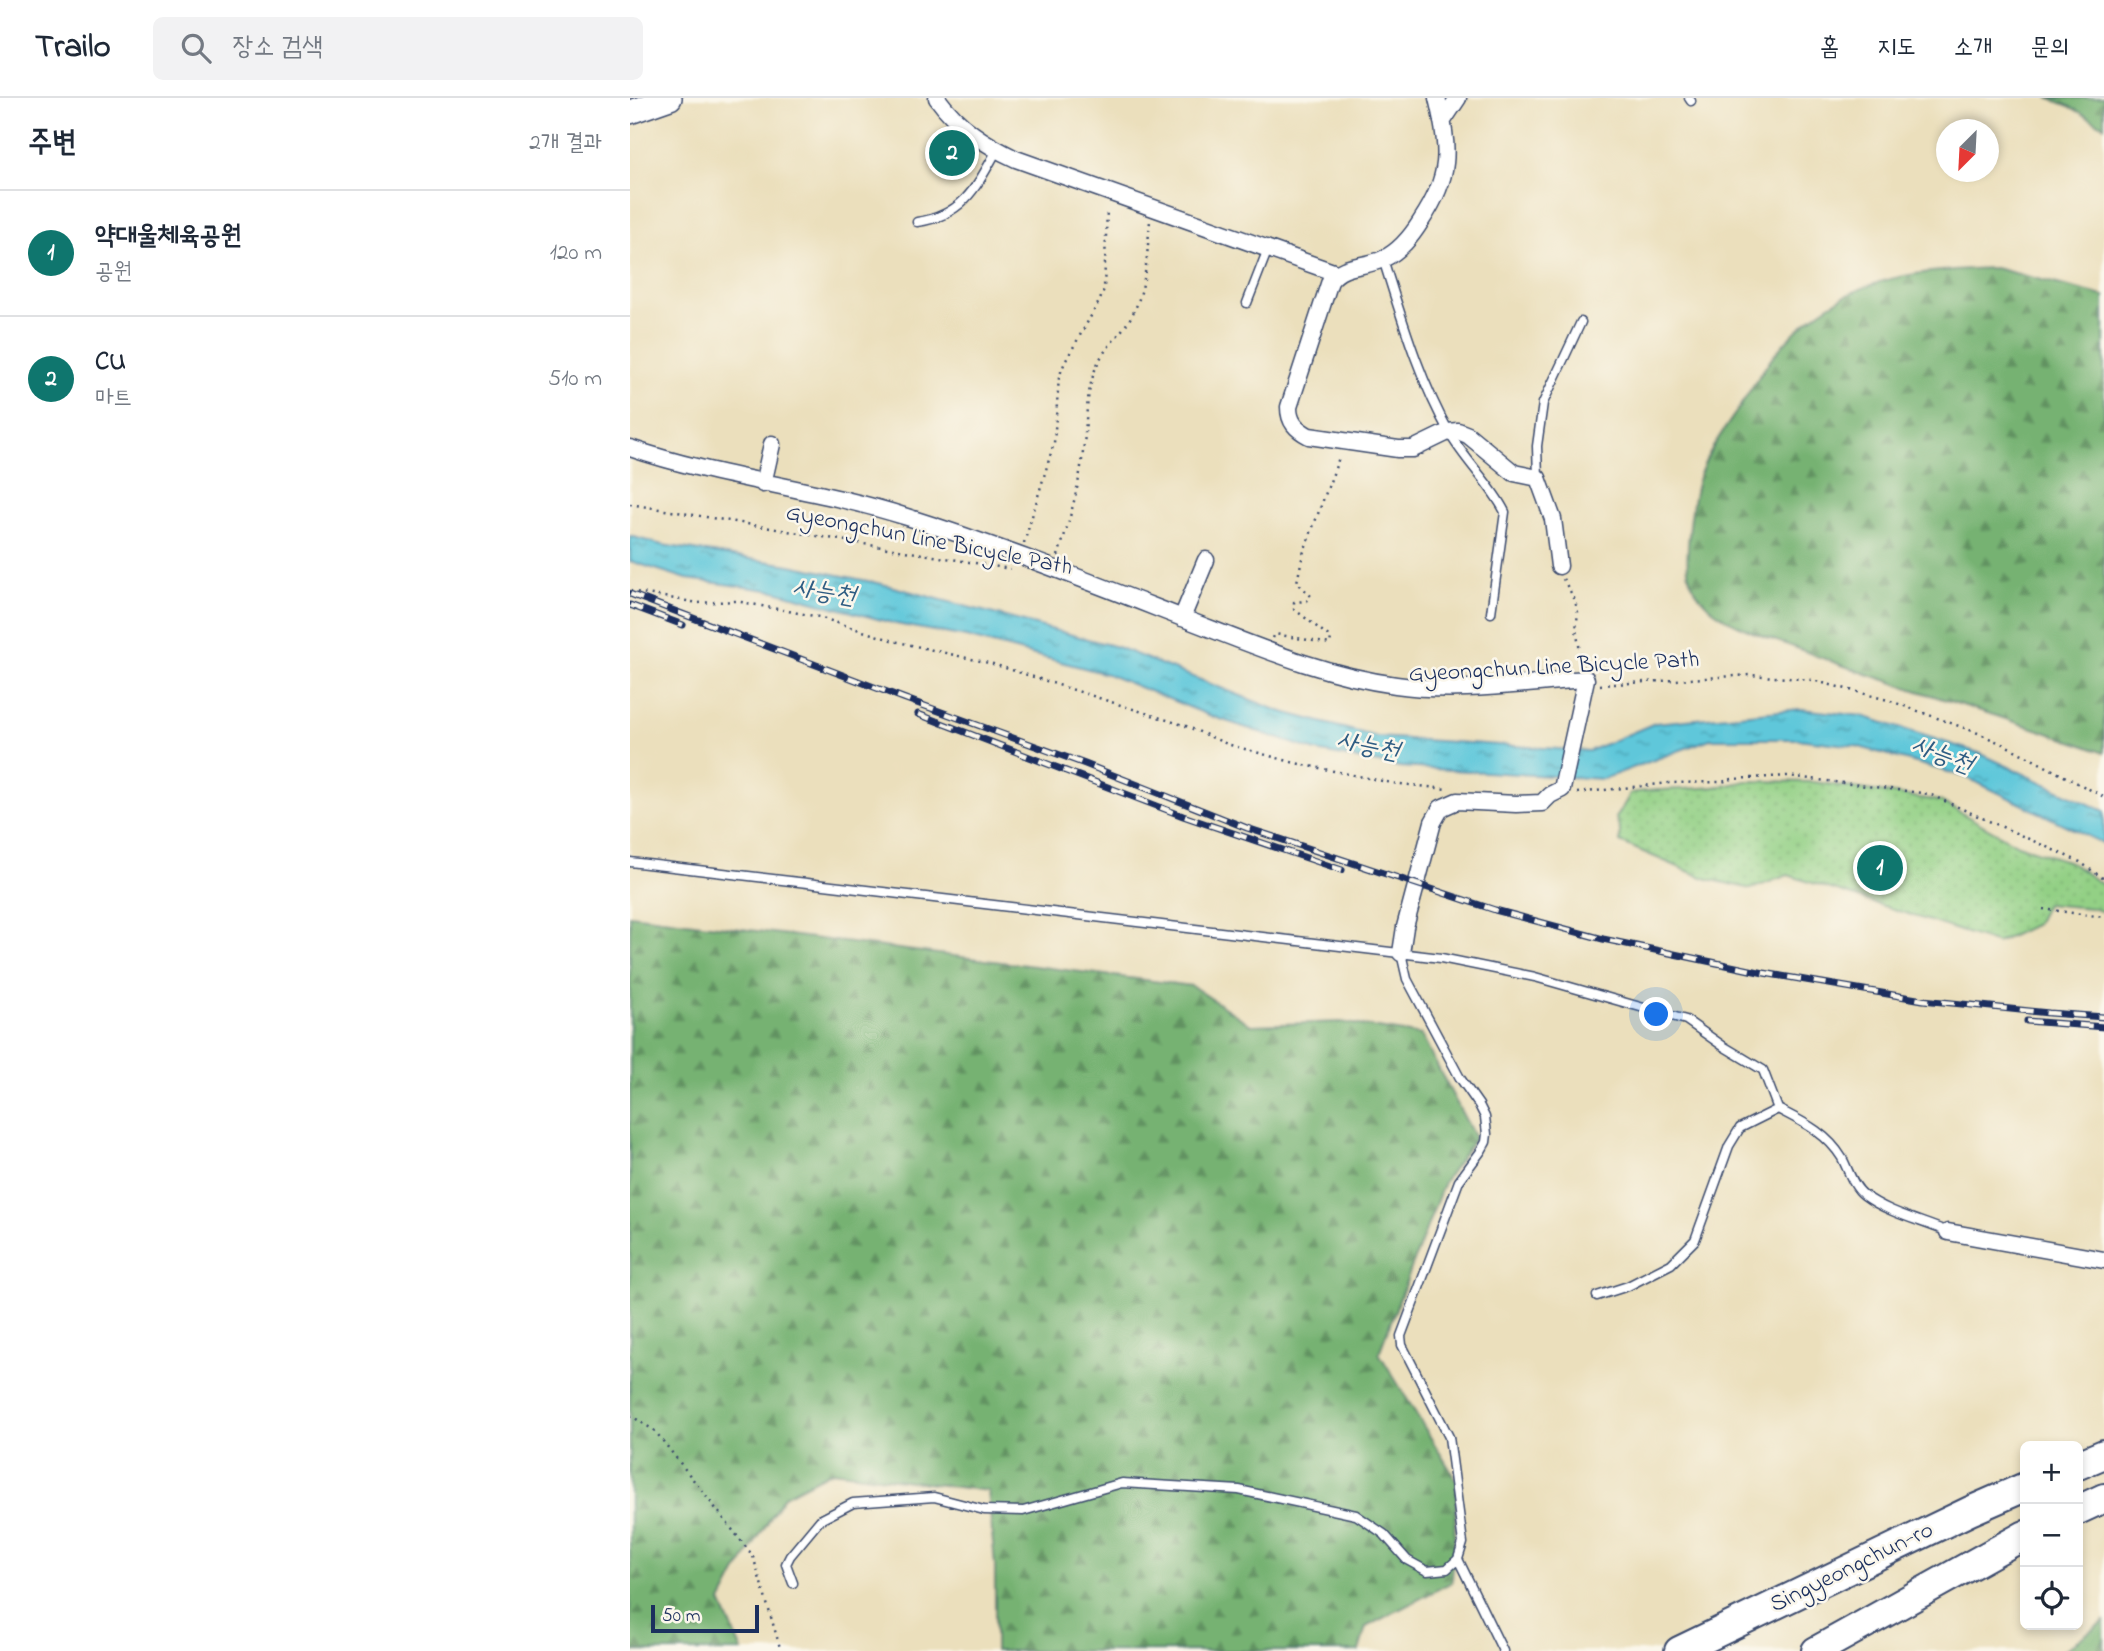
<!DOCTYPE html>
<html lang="ko">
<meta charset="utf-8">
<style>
:root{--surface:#fff;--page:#f2f2f3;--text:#1f2937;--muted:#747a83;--line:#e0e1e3;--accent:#0f766e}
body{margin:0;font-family:"Indie Flower","Poor Story",sans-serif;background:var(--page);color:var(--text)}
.controls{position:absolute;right:21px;bottom:21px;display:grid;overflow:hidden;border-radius:10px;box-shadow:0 4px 10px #0003}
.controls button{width:63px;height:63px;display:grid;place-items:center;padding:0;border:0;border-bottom:2px solid var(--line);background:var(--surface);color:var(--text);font:35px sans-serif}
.compass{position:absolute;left:1306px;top:21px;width:63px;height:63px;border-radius:50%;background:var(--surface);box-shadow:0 4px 10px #0003;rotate:204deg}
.scale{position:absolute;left:21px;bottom:18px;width:108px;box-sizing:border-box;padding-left:7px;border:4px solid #1b2f5e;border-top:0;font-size:19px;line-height:24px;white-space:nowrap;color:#1b2f5e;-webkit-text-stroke:5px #fbf7ec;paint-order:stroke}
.you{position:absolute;left:1027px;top:917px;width:24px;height:24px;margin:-18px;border:5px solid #fff;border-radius:50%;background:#1a73e8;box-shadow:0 0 0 10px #1a73e833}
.badge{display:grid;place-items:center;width:46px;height:46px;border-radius:50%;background:var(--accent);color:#fff;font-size:23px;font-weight:700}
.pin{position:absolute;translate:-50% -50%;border:4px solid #fff;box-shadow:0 2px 7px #0006}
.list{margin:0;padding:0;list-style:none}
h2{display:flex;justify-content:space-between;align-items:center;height:91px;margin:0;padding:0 28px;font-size:30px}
h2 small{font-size:23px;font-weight:400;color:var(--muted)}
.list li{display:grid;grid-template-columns:46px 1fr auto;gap:21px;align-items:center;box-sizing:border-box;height:126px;padding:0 28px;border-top:2px solid var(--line)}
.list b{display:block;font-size:26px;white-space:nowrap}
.list p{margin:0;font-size:23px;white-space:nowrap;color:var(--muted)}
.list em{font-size:23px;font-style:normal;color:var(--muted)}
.icon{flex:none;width:38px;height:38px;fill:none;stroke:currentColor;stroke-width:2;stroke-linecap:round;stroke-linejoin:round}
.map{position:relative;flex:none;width:1474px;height:1553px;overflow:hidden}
header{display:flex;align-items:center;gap:42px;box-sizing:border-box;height:98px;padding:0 35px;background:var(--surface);border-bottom:2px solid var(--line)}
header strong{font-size:33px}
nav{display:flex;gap:38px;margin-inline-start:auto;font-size:24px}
.search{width:490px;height:63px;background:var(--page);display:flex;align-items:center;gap:18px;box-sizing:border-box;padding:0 24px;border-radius:10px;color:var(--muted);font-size:26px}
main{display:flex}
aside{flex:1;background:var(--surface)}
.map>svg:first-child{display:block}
</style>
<header>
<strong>Trailo</strong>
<div class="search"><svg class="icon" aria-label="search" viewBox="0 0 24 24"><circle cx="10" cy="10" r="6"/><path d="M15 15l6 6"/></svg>장소 검색</div>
<nav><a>홈</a><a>지도</a><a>소개</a><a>문의</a></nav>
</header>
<main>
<aside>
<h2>주변<small>2개 결과</small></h2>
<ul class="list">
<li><span class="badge">1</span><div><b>약대울체육공원</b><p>공원</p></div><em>120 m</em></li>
<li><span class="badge">2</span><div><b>CU</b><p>마트</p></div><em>510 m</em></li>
</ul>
</aside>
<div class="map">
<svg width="1474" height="1553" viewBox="0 0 1474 1553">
<defs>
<pattern id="forest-firs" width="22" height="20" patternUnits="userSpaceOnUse" patternTransform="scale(1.75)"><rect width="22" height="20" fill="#76b272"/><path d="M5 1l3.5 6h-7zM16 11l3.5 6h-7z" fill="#609161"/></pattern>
<pattern id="park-dots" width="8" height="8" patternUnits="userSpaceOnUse" patternTransform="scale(1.75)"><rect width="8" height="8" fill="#93d085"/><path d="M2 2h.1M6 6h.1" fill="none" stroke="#7eb375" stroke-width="1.8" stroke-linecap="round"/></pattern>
<pattern id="water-ripples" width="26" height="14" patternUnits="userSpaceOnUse" patternTransform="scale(1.75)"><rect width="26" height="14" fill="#5ec7da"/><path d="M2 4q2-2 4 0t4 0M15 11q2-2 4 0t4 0" fill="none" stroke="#4da2b4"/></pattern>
</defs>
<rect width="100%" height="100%" fill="#fbf7ec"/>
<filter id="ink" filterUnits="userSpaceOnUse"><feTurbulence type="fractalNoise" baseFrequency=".0143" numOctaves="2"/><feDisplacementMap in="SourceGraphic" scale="14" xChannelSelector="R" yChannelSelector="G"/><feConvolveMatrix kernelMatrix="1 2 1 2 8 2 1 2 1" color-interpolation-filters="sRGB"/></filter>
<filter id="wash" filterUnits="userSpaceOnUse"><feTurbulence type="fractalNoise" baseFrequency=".00686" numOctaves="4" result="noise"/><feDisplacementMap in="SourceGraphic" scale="28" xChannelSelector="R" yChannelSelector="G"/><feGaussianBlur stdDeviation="1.57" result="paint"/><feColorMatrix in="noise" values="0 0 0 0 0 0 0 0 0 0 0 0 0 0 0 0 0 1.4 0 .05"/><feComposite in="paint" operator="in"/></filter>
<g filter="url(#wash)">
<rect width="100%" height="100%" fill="#ebdfbc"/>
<path fill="url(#forest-firs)" stroke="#487068" stroke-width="2" d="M1418,0H1474V28L1439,8Z
M1365,170L1474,198V655C1375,617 1272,592 1174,553C1146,542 1112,533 1087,515C1076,508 1062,491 1059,478C1054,460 1063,396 1069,379C1078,353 1094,332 1109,310C1132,273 1152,240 1189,214C1243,175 1301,172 1365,170Z
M0,817L562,888L621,927L711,924L791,937L845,1040L814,1084L749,1255L827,1383L822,1484L736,1529L729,1553H365V1467L358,1393L202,1373L154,1398L106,1475L91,1504L112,1553H0Z
M1474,1523V1553H1433Z"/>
<path fill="url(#park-dots)" stroke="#578072" stroke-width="2" d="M1116,683L1184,684L1310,703L1388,747L1440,764L1474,788V814L1461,810L1416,806L1406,826L1367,845L1158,777L1121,791L1074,780L990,744V732L986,720L1001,695C1039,689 1078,694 1116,683Z"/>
<path fill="url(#water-ripples)" stroke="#3c7b9c" stroke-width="2" d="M0,438L32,447L160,467L252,486L487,549L649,613L747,639L959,653L1025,625L1171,611L1232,618L1349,655L1474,713V746L1336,679L1226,648L1167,641H1080L973,681L770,669L686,653L581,618L477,576L336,539L266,526L145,493L57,481L0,463Z"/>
</g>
<g filter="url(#ink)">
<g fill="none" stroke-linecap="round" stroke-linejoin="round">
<g stroke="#3a496c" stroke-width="11">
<path id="lane" d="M1059,0L1061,3
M287,124C333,118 347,88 367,52
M753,161C772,221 789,281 820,336C836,364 861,386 875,414L861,515
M617,205L638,151
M908,380L907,348L913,305L951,224
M0,764L811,860L905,879L1056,922L1093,948L1133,972L1148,1011C1173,1024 1197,1035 1212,1060C1218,1071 1223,1089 1234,1097C1258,1115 1290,1122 1318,1134
M771,855L777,881L830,980L849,1007L855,1019L857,1036L856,1044L851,1053L829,1083L771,1238L772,1247L819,1339L833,1445L828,1461L873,1553
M967,1198L998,1188L1041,1166L1065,1142L1099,1048L1110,1030L1148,1011
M163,1485L156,1466L160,1458L190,1422L223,1405L304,1399L354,1412L393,1413L492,1385L609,1392L726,1417L754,1436L777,1462L797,1473L817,1471L828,1461"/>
</g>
<g stroke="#3a496c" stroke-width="19">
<path id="street" d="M307,0C328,29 354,46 386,61L706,175
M807,0C820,52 821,78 791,123C781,139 770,153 753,161C734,170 713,165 700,183L659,309C659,324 666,331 679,338L768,351H783L818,334L828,333L838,337L884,375L908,380L923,421L929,468
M812,24L828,0
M0,350C91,381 186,390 277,419C369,448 460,484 550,519C621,546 691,577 766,587C828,596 894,585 956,581L932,691L920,697L912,705L886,706L827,703L811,710L803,724L775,829L771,855
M133,386L142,346
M552,520L576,462
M1318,1134L1474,1162"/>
</g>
<g stroke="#3a496c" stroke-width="26">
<path id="secondary" d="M0,14L40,0"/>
</g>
<g stroke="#3a496c" stroke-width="32">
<path id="highway" d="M1448,1367L1474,1356
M1448,1412L1474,1400
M1049,1553L1340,1413L1395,1389
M1186,1553L1395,1437"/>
</g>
<path stroke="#3a496c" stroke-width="2.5" stroke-dasharray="2 5" stroke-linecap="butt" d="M0,406L380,471
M394,445L424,345L429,279L435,264L470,202L474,191L477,111
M428,458C439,424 449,390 453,354C457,327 455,301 464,275C471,251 491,238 502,217C517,190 517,153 520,123
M933,481L944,500L948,514L946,532L953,568
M0,493L68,505L106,503L189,519L264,543L363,566L556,628L597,646L665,665L762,685L816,691
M643,540L645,536L700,546L701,540L664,511V504L677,503L681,498L667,484L673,456L710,357
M970,587L1120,577L1182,582L1258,602L1348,635L1381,650L1474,699
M947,695L1039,685L1092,684L1102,681L1158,678L1299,696L1450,764L1474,781
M1413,811L1474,819
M0,1317L25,1333L123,1458L151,1553"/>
<use href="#lane" stroke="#fff" stroke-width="8"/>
<use href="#street" stroke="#fff" stroke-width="16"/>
<use href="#secondary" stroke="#fff" stroke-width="23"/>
<use href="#highway" stroke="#fff" stroke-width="28"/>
<g stroke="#1b2f5e" stroke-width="7">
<path id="rail" d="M0,496L273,600L455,666L617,730L865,812L973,841L1134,875L1293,902L1419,915L1474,919
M0,507L53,527
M288,616L553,718L712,772
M1397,923L1474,929"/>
</g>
<use href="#rail" stroke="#fbf7ec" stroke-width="4.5" stroke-dasharray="13" stroke-linecap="butt"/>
</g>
</g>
<g text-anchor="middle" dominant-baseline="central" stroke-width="5" stroke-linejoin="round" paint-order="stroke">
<g font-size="24" fill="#1b2f5e" stroke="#fbf7ec">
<text transform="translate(299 443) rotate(11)">Gyeongchun Line Bicycle Path</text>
<text transform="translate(924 570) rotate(-3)">Gyeongchun Line Bicycle Path</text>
<text transform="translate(1222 1470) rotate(-26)">Singyeongchun-ro</text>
</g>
<g font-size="26" font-style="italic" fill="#2f5d83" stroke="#fbf7ec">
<text transform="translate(194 495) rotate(9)">사능천</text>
<text transform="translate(738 649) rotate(12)">사능천</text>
<text transform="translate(1312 658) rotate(21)">사능천</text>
</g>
</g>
</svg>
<div class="controls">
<button>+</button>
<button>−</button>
<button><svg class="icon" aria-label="locate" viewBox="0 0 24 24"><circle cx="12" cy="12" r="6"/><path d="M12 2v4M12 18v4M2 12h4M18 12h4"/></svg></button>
</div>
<svg class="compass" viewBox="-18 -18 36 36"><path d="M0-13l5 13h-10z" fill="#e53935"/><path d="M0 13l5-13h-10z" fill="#747a83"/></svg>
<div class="scale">50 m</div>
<div class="you"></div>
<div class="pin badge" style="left:1250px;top:770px">1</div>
<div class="pin badge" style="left:322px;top:55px">2</div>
</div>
</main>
